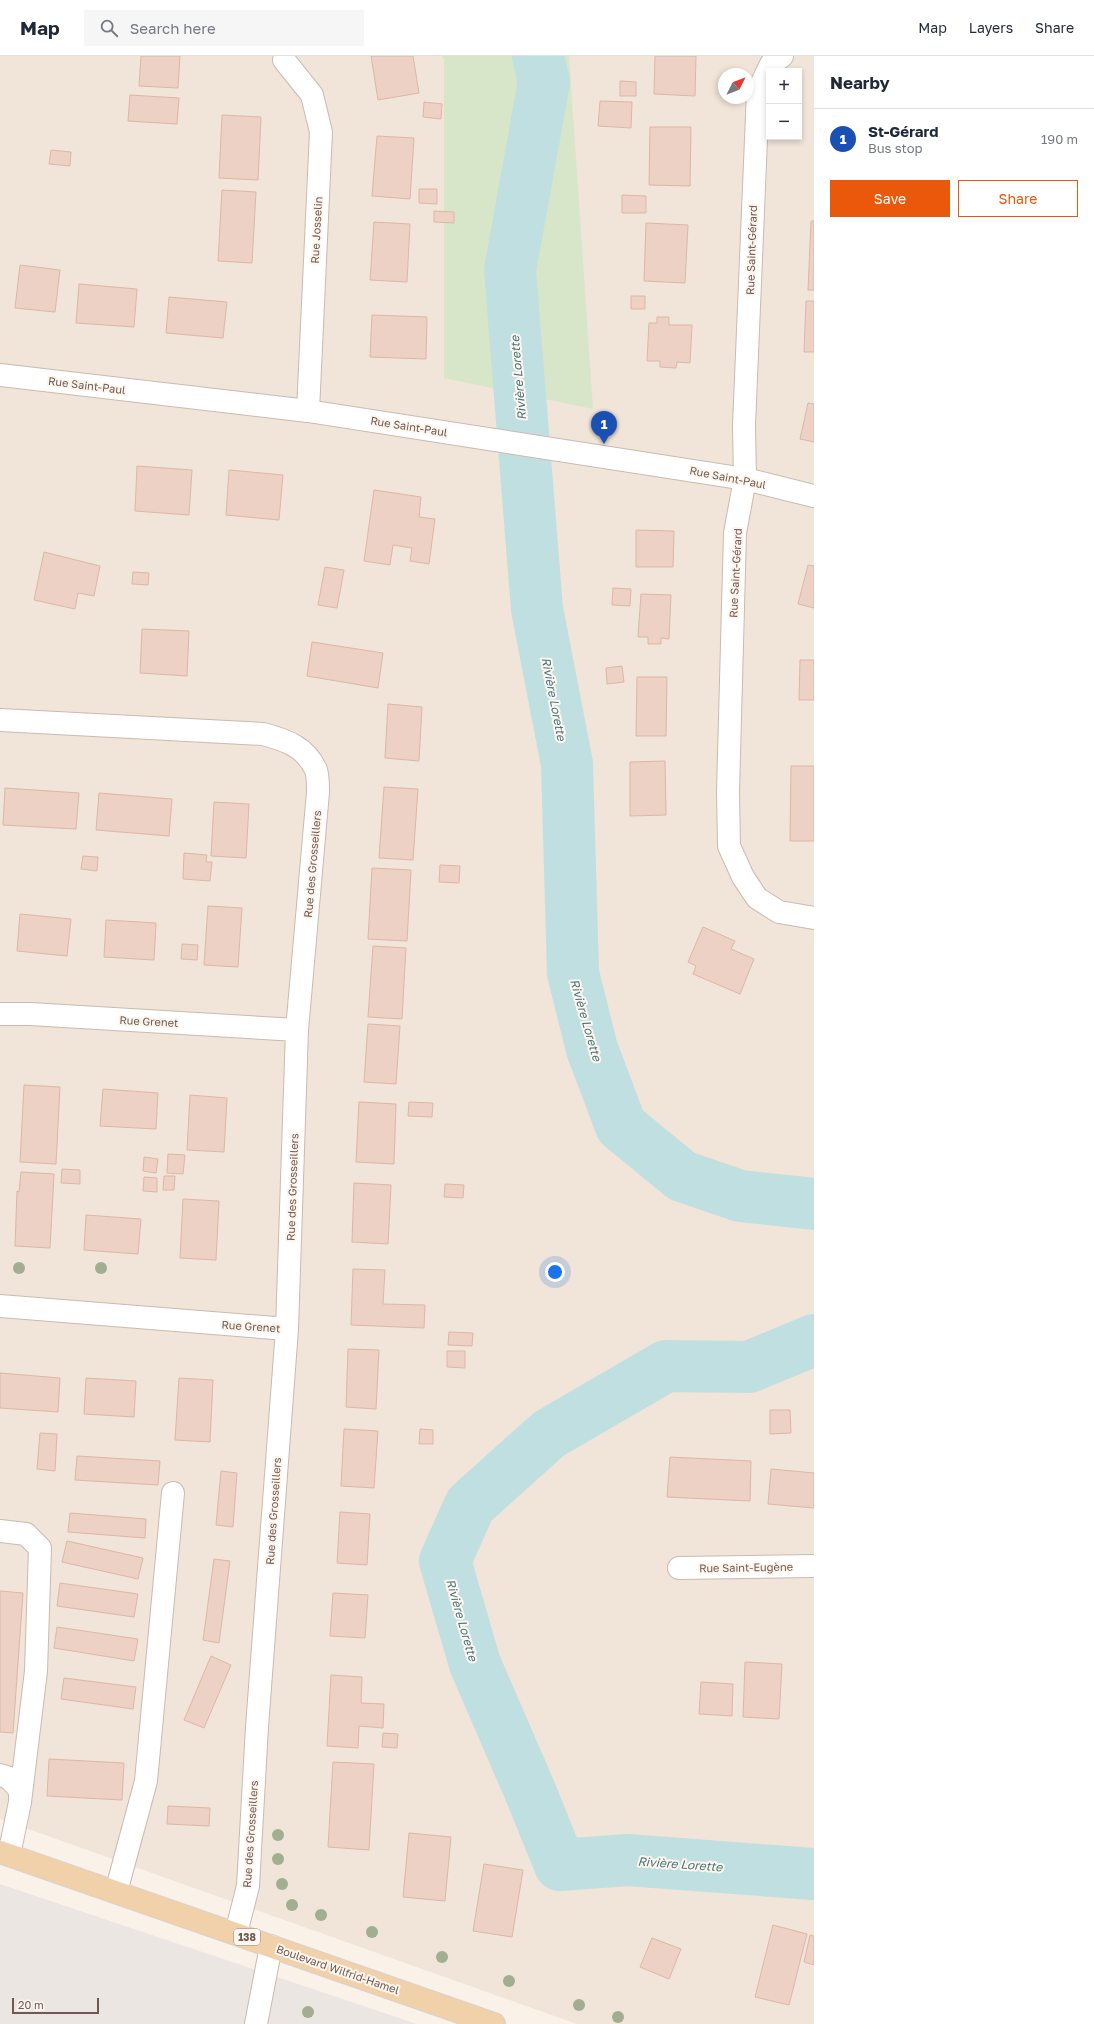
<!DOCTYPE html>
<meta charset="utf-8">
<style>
:root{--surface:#fff;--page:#f6f6f7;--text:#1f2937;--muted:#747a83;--line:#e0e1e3;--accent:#ea580c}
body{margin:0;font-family:"Golos Text",sans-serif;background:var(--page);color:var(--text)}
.controls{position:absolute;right:12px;top:12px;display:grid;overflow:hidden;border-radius:0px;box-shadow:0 2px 6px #0003}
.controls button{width:36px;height:36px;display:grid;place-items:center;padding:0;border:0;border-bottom:1px solid var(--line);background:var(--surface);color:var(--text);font:20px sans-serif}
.compass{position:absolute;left:718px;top:12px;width:36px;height:36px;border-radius:50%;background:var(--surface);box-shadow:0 2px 6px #0003;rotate:48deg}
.scale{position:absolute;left:12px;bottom:10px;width:87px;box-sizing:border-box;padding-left:4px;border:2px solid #715950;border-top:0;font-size:11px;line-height:14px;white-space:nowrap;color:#715950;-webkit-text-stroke:3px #fdf6ef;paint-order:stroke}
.you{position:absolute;left:555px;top:1216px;width:14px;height:14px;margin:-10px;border:3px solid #fff;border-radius:50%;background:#1a73e8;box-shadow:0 0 0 6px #1a73e833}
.badge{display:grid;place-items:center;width:26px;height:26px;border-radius:50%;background:var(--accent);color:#fff;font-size:13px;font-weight:700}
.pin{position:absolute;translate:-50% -33px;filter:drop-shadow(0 1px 2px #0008)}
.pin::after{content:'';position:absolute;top:21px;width:14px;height:12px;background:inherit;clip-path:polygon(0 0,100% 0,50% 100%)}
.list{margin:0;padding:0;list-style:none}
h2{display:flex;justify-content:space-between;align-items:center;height:52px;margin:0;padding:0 16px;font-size:17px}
h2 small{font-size:13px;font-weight:400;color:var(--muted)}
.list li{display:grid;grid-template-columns:26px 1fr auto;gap:12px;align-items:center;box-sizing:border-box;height:60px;padding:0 16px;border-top:1px solid var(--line)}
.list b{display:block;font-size:15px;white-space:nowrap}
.list p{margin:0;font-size:13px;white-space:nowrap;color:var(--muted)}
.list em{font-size:13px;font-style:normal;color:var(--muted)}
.actions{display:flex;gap:8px;padding:12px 16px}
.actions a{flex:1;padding:9px 0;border:1px solid var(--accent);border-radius:0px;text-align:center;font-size:14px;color:var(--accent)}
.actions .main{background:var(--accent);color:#fff}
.icon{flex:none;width:22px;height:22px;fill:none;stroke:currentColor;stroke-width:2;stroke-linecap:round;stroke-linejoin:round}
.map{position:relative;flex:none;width:814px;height:1968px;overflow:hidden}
header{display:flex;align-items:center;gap:24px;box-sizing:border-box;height:56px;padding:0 20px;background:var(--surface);border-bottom:1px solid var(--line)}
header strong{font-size:19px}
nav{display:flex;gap:22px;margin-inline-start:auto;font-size:14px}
.search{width:280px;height:36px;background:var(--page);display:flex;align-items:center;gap:10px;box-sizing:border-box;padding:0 14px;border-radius:0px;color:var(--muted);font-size:15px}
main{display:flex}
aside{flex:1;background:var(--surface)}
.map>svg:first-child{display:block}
</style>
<header>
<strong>Map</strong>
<div class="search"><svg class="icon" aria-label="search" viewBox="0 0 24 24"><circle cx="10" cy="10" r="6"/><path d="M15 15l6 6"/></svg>Search here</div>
<nav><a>Map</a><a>Layers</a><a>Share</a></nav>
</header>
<main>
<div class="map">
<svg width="814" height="1968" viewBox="0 0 814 1968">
<rect width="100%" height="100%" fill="#faf2e9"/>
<path fill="#f1e4d8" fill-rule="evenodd" d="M0,0H814V1968H577L0,1763ZM769,15H799V81H769ZM724,18H748V42H724Z"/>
<path fill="#ebe6e2" d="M0,1828L417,1968H0Z"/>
<path fill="#d7e6c9" d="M442,0H569L593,353L444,322V3Z"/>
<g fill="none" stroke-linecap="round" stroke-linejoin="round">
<path stroke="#c0dfe1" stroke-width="52" d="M538,0L544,26L510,214L537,553L567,708L573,917L592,993L621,1070L682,1120L740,1140L814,1148
M814,1284L749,1311L666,1310L549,1378L470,1449L445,1505L475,1608L530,1735L560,1809L627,1804L814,1818"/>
</g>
<path fill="#ecd1c4" stroke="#ddb7a6" d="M141,0H180L178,32L139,30Z
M371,0H413L419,37L378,44Z
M655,0H696L695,40L654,38Z
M620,25L636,26V40H620Z
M130,39L179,42L177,68L128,65Z
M600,45L632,46L631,72L598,70Z
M424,46L442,48L441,63L423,61Z
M222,59L261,61L258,124L219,122Z
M650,71H691L690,130L649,129Z
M377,80L414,82L410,143L372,140Z
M51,94L71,96L70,110L49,108Z
M419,133H437V148L419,147Z
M222,134L256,136L252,207L218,205Z
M622,139L646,140V157H622Z
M434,155L454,156V167L434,166Z
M811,165H814V234H808Z
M374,166L410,168L407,226L370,224Z
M646,167L688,169L685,227L644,225Z
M20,209L60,214L55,256L15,252Z
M79,228L137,233L134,271L76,267Z
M631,240H645V253H631Z
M169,241L227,246L223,282L166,277Z
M806,245H814V296H804Z
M372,259L427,261L426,303L370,301Z
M657,261H669V269H692L690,307L677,306L676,312L660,311V305H647L649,267H657Z
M808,347L814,348V386L800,383Z
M137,410L192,414L189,459L135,455Z
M229,414L283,419L279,464L226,459Z
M374,434L421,441L419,461L435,463L429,508L410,505L412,492L393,489L390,509L364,505Z
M636,474L674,475L673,511H636Z
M44,496L100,510L94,540L78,537L75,553L34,544Z
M808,509L814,510V552L798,548Z
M325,511L344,514L337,552L318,549Z
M133,516L149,517L148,529L132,528Z
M613,532L631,533L630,550L612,549Z
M641,538L671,539L669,583L661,582V588H648V581H638Z
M142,573L189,575L187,620L140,617Z
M312,586L383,597L378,632L307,620Z
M800,604H814V644H799Z
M622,610L624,626L607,628L606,612Z
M637,621H667L666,680H636Z
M388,648L422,651L419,705L385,702Z
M665,705L666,759L630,760V706Z
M791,710H814V785H790Z
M384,731L418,733L413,804L379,802Z
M5,732L79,737L76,773L3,769Z
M99,737L172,743L169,780L96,774Z
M214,746L249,748L246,802L211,800Z
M184,797L207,799L206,806H212L210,825L183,823Z
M83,800L98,801L97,815L81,813Z
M440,809L460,810L459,827L439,826Z
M372,812L411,814L407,885L368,883Z
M208,850L242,852L238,911L204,909Z
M20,858L71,863L67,900L17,895Z
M106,864L156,867L154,904L104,901Z
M703,871L735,885L731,893L754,903L740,938L693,918L696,910L688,906Z
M182,888L198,889L197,904L181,903Z
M373,890L406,892L402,963L368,961Z
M368,968L400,970L396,1028L364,1026Z
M24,1029L60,1031L56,1108L20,1106Z
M103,1033L158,1037L156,1073L100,1070Z
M190,1039L227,1042L224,1096L187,1094Z
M359,1046L396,1048L394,1108L356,1106Z
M409,1046L433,1047L432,1061L408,1060Z
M168,1098L185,1099L183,1118L167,1117Z
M144,1101L158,1103L156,1117L143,1115Z
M62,1113L80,1114V1128L61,1127Z
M21,1116L54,1118L50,1192L15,1190L17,1135L19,1136Z
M164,1120H175L174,1134H163Z
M144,1121L157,1122V1136L143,1135Z
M354,1127L391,1129L388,1188L352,1186Z
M445,1128L464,1129L463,1142L444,1141Z
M183,1143L219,1145L216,1204L180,1202Z
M86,1159L141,1163L138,1198L84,1194Z
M353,1213L385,1214L383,1248L425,1249L424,1272L351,1269Z
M449,1276L473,1277L472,1290L448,1289Z
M348,1293L379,1294L376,1353L346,1351Z
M447,1295H465V1312L447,1311Z
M0,1317L60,1322L58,1356L0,1352Z
M86,1322L136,1325L134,1361L84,1358Z
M179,1322L213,1324L210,1386L175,1384Z
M770,1354H790L791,1377L770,1378Z
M344,1373L378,1375L374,1432L341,1430Z
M420,1373L433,1374V1388H419Z
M40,1377L57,1378L55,1415L37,1413Z
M77,1400L160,1405L158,1429L75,1424Z
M670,1401L751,1405L750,1445L667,1441Z
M771,1413L814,1417V1452L768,1448Z
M221,1415L237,1417L233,1471L216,1469Z
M340,1456L370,1458L367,1509L337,1507Z
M70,1457L146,1463L145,1482L68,1476Z
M67,1485L143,1502L138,1523L62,1506Z
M214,1503L230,1505L219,1587L203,1584Z
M60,1527L138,1538L134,1561L57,1550Z
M0,1535L23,1537L13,1677L0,1676Z
M333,1537L368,1539L365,1582L330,1580Z
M57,1571L138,1583L134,1605L54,1592Z
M211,1600L231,1609L204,1672L184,1664Z
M745,1606L782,1608L779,1663L743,1661Z
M331,1619L362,1621L361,1647L384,1648L383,1672L359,1670L358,1692L327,1690Z
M64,1622L136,1631L133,1653L61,1643Z
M701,1626L733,1628L732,1660L699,1658Z
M383,1677L398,1678L397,1692L382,1691Z
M49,1703L124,1707L122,1744L47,1740Z
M333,1706L374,1708L369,1794L328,1791Z
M168,1750L210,1752L209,1770L167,1768Z
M409,1777L451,1781L445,1845L403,1841Z
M484,1808L523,1814L512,1881L473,1875Z
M773,1869L807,1878L789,1949L755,1941Z
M810,1879L814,1880V1909L804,1906Z
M652,1882L681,1893L669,1923L640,1911Z"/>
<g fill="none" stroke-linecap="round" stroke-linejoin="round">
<g stroke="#cbbab0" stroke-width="24">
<path id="minor" d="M782,0L771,8L758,35L744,370L745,423L735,477L728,736L729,790L743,821L757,842L779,856L814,862
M284,4L312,39L321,76L308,355
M0,319L308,355L745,423L814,440
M0,664L263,678C286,684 306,691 316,714C318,720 318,729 318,736L297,974L287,1273L257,1671L248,1830L236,1877
M0,958H30L297,974
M0,1250L287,1273
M0,1475L26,1478L40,1492L36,1615L20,1746
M679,1512L814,1510
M0,1719L9,1722L20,1734V1746L9,1799
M116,1836L146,1725L173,1437
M256,1968L271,1890"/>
</g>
<g stroke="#d7d1ce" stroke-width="24">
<path id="major" d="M0,1796L494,1968"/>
</g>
<use href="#minor" stroke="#fff" stroke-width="22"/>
<use href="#major" stroke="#f0d1aa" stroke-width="22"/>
</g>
<g fill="#a1ae91">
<circle cx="19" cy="1212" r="6"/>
<circle cx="101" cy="1212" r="6"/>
<circle cx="278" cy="1779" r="6"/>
<circle cx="278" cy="1803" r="6"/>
<circle cx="282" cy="1828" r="6"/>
<circle cx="292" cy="1849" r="6"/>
<circle cx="321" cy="1859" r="6"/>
<circle cx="372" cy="1876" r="6"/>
<circle cx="442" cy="1901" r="6"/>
<circle cx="509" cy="1925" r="6"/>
<circle cx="579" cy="1949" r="6"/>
<circle cx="308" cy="1956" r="6"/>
<circle cx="618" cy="1961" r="6"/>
</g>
<g text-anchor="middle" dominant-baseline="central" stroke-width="4" stroke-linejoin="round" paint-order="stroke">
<rect fill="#fdf6ef" stroke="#9b8880" stroke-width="1" x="234" y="1873" width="26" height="16" rx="3"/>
<g font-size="10" font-weight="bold" fill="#715950">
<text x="247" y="1881">138</text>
</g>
<g font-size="11" fill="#715950" stroke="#fdf6ef">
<text transform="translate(316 174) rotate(-87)">Rue Josselin</text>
<text transform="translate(751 194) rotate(-88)">Rue Saint-Gérard</text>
<text transform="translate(87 329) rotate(7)">Rue Saint-Paul</text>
<text transform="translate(409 370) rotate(9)">Rue Saint-Paul</text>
<text transform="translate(728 421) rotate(11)">Rue Saint-Paul</text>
<text transform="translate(735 517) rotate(-87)">Rue Saint-Gérard</text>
<text transform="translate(312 808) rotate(-85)">Rue des Grosseillers</text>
<text transform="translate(149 965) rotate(3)">Rue Grenet</text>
<text transform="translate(292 1131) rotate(-88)">Rue des Grosseillers</text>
<text transform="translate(251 1270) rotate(4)">Rue Grenet</text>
<text transform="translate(273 1455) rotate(-86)">Rue des Grosseillers</text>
<text transform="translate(746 1511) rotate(-1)">Rue Saint-Eugène</text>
<text transform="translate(250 1778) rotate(-86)">Rue des Grosseillers</text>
<text transform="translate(338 1913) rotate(19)">Boulevard Wilfrid-Hamel</text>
</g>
<g font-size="12" font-style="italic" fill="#49767b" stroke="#fdf6ef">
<text transform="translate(518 322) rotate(-95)">Rivière Lorette</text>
<text transform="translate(554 643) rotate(79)">Rivière Lorette</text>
<text transform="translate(586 964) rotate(74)">Rivière Lorette</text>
<text transform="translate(462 1564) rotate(74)">Rivière Lorette</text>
<text transform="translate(680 1808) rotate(4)">Rivière Lorette</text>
</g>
</g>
</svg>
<div class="controls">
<button>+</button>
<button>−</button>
</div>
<svg class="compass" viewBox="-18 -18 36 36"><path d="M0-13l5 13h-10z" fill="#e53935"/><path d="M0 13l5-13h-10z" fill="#747a83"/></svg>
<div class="scale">20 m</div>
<div class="you"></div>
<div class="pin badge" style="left:604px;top:388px;background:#1a4fb4">1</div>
</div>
<aside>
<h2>Nearby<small></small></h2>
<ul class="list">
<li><span class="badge" style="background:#1a4fb4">1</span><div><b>St-Gérard</b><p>Bus stop</p></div><em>190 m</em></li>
</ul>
<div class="actions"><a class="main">Save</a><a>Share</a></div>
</aside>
</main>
